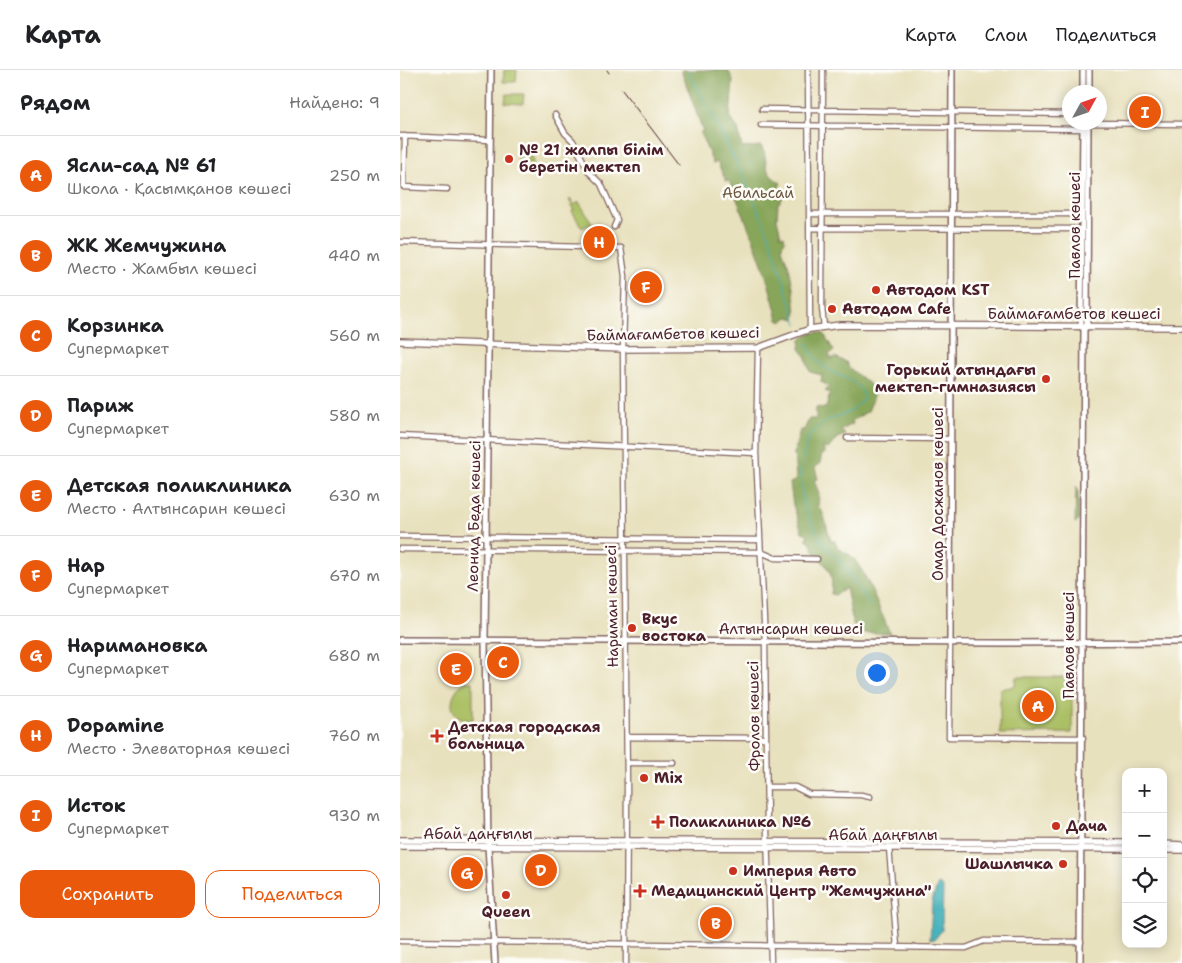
<!DOCTYPE html>
<html lang="ru">
<meta charset="utf-8">
<style>
:root{--surface:#fff;--page:#f2f2f2;--text:#202124;--muted:#757577;--line:#e0e0e0;--accent:#ea580c}
body{margin:0;font-family:"Shantell Sans",sans-serif;background:var(--page);color:var(--text)}
.controls{position:absolute;right:15px;bottom:15px;display:grid;overflow:hidden;border-radius:10px;box-shadow:0 2px 12px #0003}
.controls button{width:45px;height:45px;display:grid;place-items:center;padding:0;border:0;border-bottom:1px solid var(--line);background:var(--surface);color:var(--text);font:25px sans-serif}
.compass{position:absolute;left:662px;top:15px;width:45px;height:45px;border-radius:50%;background:var(--surface);box-shadow:0 2px 12px #0003;rotate:50deg}
.you{position:absolute;left:476px;top:602px;width:18px;height:18px;margin:-12px;border:4px solid #fff;border-radius:50%;background:#1a73e8;box-shadow:0 0 0 8px #1a73e833}
.badge{display:grid;place-items:center;width:32px;height:32px;border-radius:50%;background:var(--accent);color:#fff;font-size:16px;font-weight:700}
.pin{position:absolute;translate:-50% -50%;border:2px solid #fff;box-shadow:0 1px 5px #0006}
.list{margin:0;padding:0;list-style:none}
h2{display:flex;justify-content:space-between;align-items:center;height:65px;margin:0;padding:0 20px;font-size:21px}
h2 small{font-size:16px;font-weight:400;color:var(--muted)}
.list li{display:grid;grid-template-columns:32px 1fr auto;gap:15px;align-items:center;box-sizing:border-box;height:80px;padding:0 20px;border-top:1px solid var(--line)}
.list b{display:block;font-size:19px;white-space:nowrap}
.list p{margin:0;font-size:16px;white-space:nowrap;color:var(--muted)}
.list em{font-size:16px;font-style:normal;color:var(--muted)}
.actions{display:flex;gap:10px;padding:15px 20px}
.actions a{flex:1;padding:11px 0;border:1px solid var(--accent);border-radius:15px;text-align:center;font-size:18px;color:var(--accent)}
.actions .main{background:var(--accent);color:#fff}
.icon{flex:none;width:28px;height:28px;fill:none;stroke:currentColor;stroke-width:2;stroke-linecap:round;stroke-linejoin:round}
.map{position:relative;flex:none;width:782px;height:893px;overflow:hidden}
header{display:flex;align-items:center;gap:30px;box-sizing:border-box;height:70px;padding:0 25px;background:var(--surface);border-bottom:1px solid var(--line)}
header strong{font-size:24px}
nav{display:flex;gap:28px;margin-inline-start:auto;font-size:18px}
main{display:flex}
aside{flex:1;background:var(--surface)}
.map>svg:first-child{display:block}
</style>
<header>
<strong>Карта</strong>
<nav><a>Карта</a><a>Слои</a><a>Поделиться</a></nav>
</header>
<main>
<aside>
<h2>Рядом<small>Найдено: 9</small></h2>
<ul class="list">
<li><span class="badge">A</span><div><b>Ясли-сад № 61</b><p>Школа · Қасымқанов көшесі</p></div><em>250 m</em></li>
<li><span class="badge">B</span><div><b>ЖК Жемчужина</b><p>Место · Жамбыл көшесі</p></div><em>440 m</em></li>
<li><span class="badge">C</span><div><b>Корзинка</b><p>Супермаркет</p></div><em>560 m</em></li>
<li><span class="badge">D</span><div><b>Париж</b><p>Супермаркет</p></div><em>580 m</em></li>
<li><span class="badge">E</span><div><b>Детская поликлиника</b><p>Место · Алтынсарин көшесі</p></div><em>630 m</em></li>
<li><span class="badge">F</span><div><b>Нар</b><p>Супермаркет</p></div><em>670 m</em></li>
<li><span class="badge">G</span><div><b>Наримановка</b><p>Супермаркет</p></div><em>680 m</em></li>
<li><span class="badge">H</span><div><b>Dopamine</b><p>Место · Элеваторная көшесі</p></div><em>760 m</em></li>
<li><span class="badge">I</span><div><b>Исток</b><p>Супермаркет</p></div><em>930 m</em></li>
</ul>
<div class="actions"><a class="main">Сохранить</a><a>Поделиться</a></div>
</aside>
<div class="map">
<svg width="782" height="893" viewBox="0 0 782 893">
<rect width="100%" height="100%" fill="#fdfcf7"/>
<filter id="ink" filterUnits="userSpaceOnUse"><feTurbulence type="fractalNoise" baseFrequency=".02" numOctaves="2"/><feDisplacementMap in="SourceGraphic" scale="10" xChannelSelector="R" yChannelSelector="G"/><feConvolveMatrix kernelMatrix="1 2 1 2 8 2 1 2 1" color-interpolation-filters="sRGB"/></filter>
<filter id="wash" filterUnits="userSpaceOnUse"><feTurbulence type="fractalNoise" baseFrequency=".0096" numOctaves="4" result="noise"/><feDisplacementMap in="SourceGraphic" scale="20" xChannelSelector="R" yChannelSelector="G"/><feGaussianBlur stdDeviation="1.12" result="paint"/><feColorMatrix in="noise" values="0 0 0 0 0 0 0 0 0 0 0 0 0 0 0 0 0 1.4 0 .05"/><feComposite in="paint" operator="in"/></filter>
<g filter="url(#wash)">
<rect width="100%" height="100%" fill="#e8e1be"/>
<path fill="#abc065" stroke="#7a7048" d="M104,0H117L116,12H103Z
M106,24H124L123,34L105,33Z
M120,77H133V81H120V91H128L129,82H132L133,96L118,95V80Z
M171,129L174,135L179,132L192,153L182,158L172,141L174,139L169,130Z
M616,607H672V663L600,664V619L615,616Z
M65,612H73V650C47,651 46,624 65,612Z"/>
<path fill="#88a65a" stroke="#696242" d="M281,0H328L333,10L330,47L338,59L342,78L361,76C370,91 360,101 381,113L379,117L383,128L378,134L377,149L381,166H384L385,171L382,175C382,182 386,188 388,194C391,203 398,243 395,249L388,247L382,252L378,250C367,201 349,157 329,111H326L317,92L313,94L300,62L303,61Z
M417,262L424,264L434,281L429,284L431,289L435,287L446,292L449,298L473,317V329L468,341L452,351L453,354L441,360L445,365L437,368L428,379L423,377L425,384L422,383L420,393L415,398L418,409L414,410L419,424L418,437L422,441L431,471H435C438,483 448,481 454,489C471,511 478,538 490,563H455L446,518L435,525L431,524C436,492 417,495 410,471L406,469L408,464L402,462L393,435L390,413L396,410L394,382L400,360H404L409,349H416V337L426,338L430,323L425,321L429,316L421,312L422,305L410,302L405,285L400,279L401,269L408,264Z
M676,416L678,418L679,451L675,453Z"/>
<path fill="#3eafb7" stroke="#446771" d="M538,814L543,817L542,860L535,869H530L532,831Z"/>
<g fill="none" stroke-linecap="round" stroke-linejoin="round">
<path stroke="#3eafb7" stroke-width="1" d="M288,0L341,101L369,165L397,254
M407,273C410,281 418,293 426,298C440,309 460,308 464,328L452,341L425,351L408,367L400,404L404,437L421,471L441,492L470,535"/>
</g>
</g>
<g filter="url(#ink)">
<g fill="none" stroke-linecap="round" stroke-linejoin="round">
<g stroke="#81635e" stroke-width="7">
<path id="minor" d="M408,0L410,259
M423,0L422,238L424,257
M362,39L670,44
M155,45L165,63L173,71L189,102L201,114L217,150L214,157
M361,55L683,59L688,53L782,54
M0,66L90,70
M5,66L4,117L47,119
M409,144H682
M409,158L682,159
M0,172L221,178L225,206L223,279L227,718L226,893
M358,278L356,383L365,571L367,761L371,893
M0,366L356,383
M447,368L550,369
M0,466L360,470
M0,479L361,482L375,488L417,489
M550,572L549,667L683,668
M227,667L366,668
M227,693H274
M368,717H395L409,724L461,725L470,727
M489,777L497,877
M0,871L566,878L584,871L681,872"/>
</g>
<g stroke="#81635e" stroke-width="8">
<path id="tertiary" d="M91,0L85,570L88,776L95,893
M683,22V0
M689,22V0
M681,257L683,52
M687,257L688,52
M0,570L602,573L782,572
M550,572L552,0
M680,893L684,257"/>
</g>
<g stroke="#81635e" stroke-width="8">
<path id="secondary" d="M0,271L223,279L358,278L410,259L440,255L782,257
M0,770L726,773
M763,774L782,775
M0,776L726,779
M763,780H782"/>
</g>
<use href="#minor" stroke="#fff" stroke-width="4.5"/>
<use href="#tertiary" stroke="#fff" stroke-width="5"/>
<use href="#secondary" stroke="#fff" stroke-width="5.5"/>
<path stroke="#4a1f2b" stroke-width="1" d="M207,0L209,3
M222,20L279,95"/>
</g>
</g>
<g fill="#c8321e" stroke="#fdfcf7" stroke-width="2">
<circle cx="109" cy="89" r="5"/>
<circle cx="476" cy="220" r="5"/>
<circle cx="432" cy="239" r="5"/>
<circle cx="646" cy="309" r="5"/>
<circle cx="232" cy="558" r="5"/>
<path d="M34.5 658.5h5v5h5v5h-5v5h-5v-5h-5v-5h5z"/>
<circle cx="244" cy="708" r="5"/>
<path d="M255.5 744.5h5v5h5v5h-5v5h-5v-5h-5v-5h5z"/>
<circle cx="656" cy="756" r="5"/>
<circle cx="663" cy="794" r="5"/>
<circle cx="333" cy="801" r="5"/>
<path d="M237.5 813.5h5v5h5v5h-5v5h-5v-5h-5v-5h5z"/>
<circle cx="106" cy="825" r="5"/>
</g>
<g text-anchor="middle" dominant-baseline="central" stroke-width="5" stroke-linejoin="round" paint-order="stroke">
<g font-size="15" font-weight="bold" fill="#4a1f2b" stroke="#fdfcf7" text-anchor="start">
<text x="119" y="80">№ 21 жалпы білім<tspan x="119" dy="17">беретін мектеп</tspan></text>
<text x="486" y="220">Автодом KST</text>
<text x="442" y="239">Автодом Cafe</text>
<text x="636" y="300" text-anchor="end">Горький атындағы<tspan x="636" dy="17">мектеп-гимназиясы</tspan></text>
<text x="242" y="549">Вкус<tspan x="242" dy="17">востока</tspan></text>
<text x="48" y="657">Детская городская<tspan x="48" dy="17">больница</tspan></text>
<text x="254" y="708">Mix</text>
<text x="269" y="752">Поликлиника №6</text>
<text x="666" y="756">Дача</text>
<text x="653" y="794" text-anchor="end">Шашлычка</text>
<text x="343" y="801">Империя Авто</text>
<text x="251" y="821">Медицинский Центр "Жемчужина"</text>
<text x="106" y="842" text-anchor="middle">Queen</text>
</g>
<g font-size="15" fill="#6c573f" stroke="#fdfcf7">
<text x="358" y="123">Абильсай</text>
</g>
<g font-size="15" fill="#4a1f2b" stroke="#fdfcf7">
<text transform="translate(675 155) rotate(-90)">Павлов көшесі</text>
<text x="674" y="244">Баймағамбетов көшесі</text>
<text transform="translate(273 264) rotate(-1)">Баймағамбетов көшесі</text>
<text transform="translate(538 424) rotate(-90)">Омар Досжанов көшесі</text>
<text transform="translate(74 446) rotate(-89)">Леонид Беда көшесі</text>
<text transform="translate(212 536) rotate(-91)">Нариман көшесі</text>
<text x="391" y="559">Алтынсарин көшесі</text>
<text transform="translate(669 575) rotate(-90)">Павлов көшесі</text>
<text transform="translate(354 646) rotate(-91)">Фролов көшесі</text>
<text x="78" y="764">Абай даңғылы</text>
<text x="483" y="765">Абай даңғылы</text>
</g>
</g>
</svg>
<div class="controls">
<button>+</button>
<button>−</button>
<button><svg class="icon" aria-label="locate" viewBox="0 0 24 24"><circle cx="12" cy="12" r="6"/><path d="M12 2v4M12 18v4M2 12h4M18 12h4"/></svg></button>
<button><svg class="icon" aria-label="layers" viewBox="0 0 24 24"><path d="M12 4l9 5-9 5-9-5zM3 14l9 5 9-5"/></svg></button>
</div>
<svg class="compass" viewBox="-18 -18 36 36"><path d="M0-13l5 13h-10z" fill="#e53935"/><path d="M0 13l5-13h-10z" fill="#757577"/></svg>
<div class="you"></div>
<div class="pin badge" style="left:638px;top:636px">A</div>
<div class="pin badge" style="left:316px;top:853px">B</div>
<div class="pin badge" style="left:103px;top:592px">C</div>
<div class="pin badge" style="left:141px;top:800px">D</div>
<div class="pin badge" style="left:56px;top:599px">E</div>
<div class="pin badge" style="left:246px;top:217px">F</div>
<div class="pin badge" style="left:67px;top:803px">G</div>
<div class="pin badge" style="left:199px;top:172px">H</div>
<div class="pin badge" style="left:745px;top:42px">I</div>
</div>
</main>
